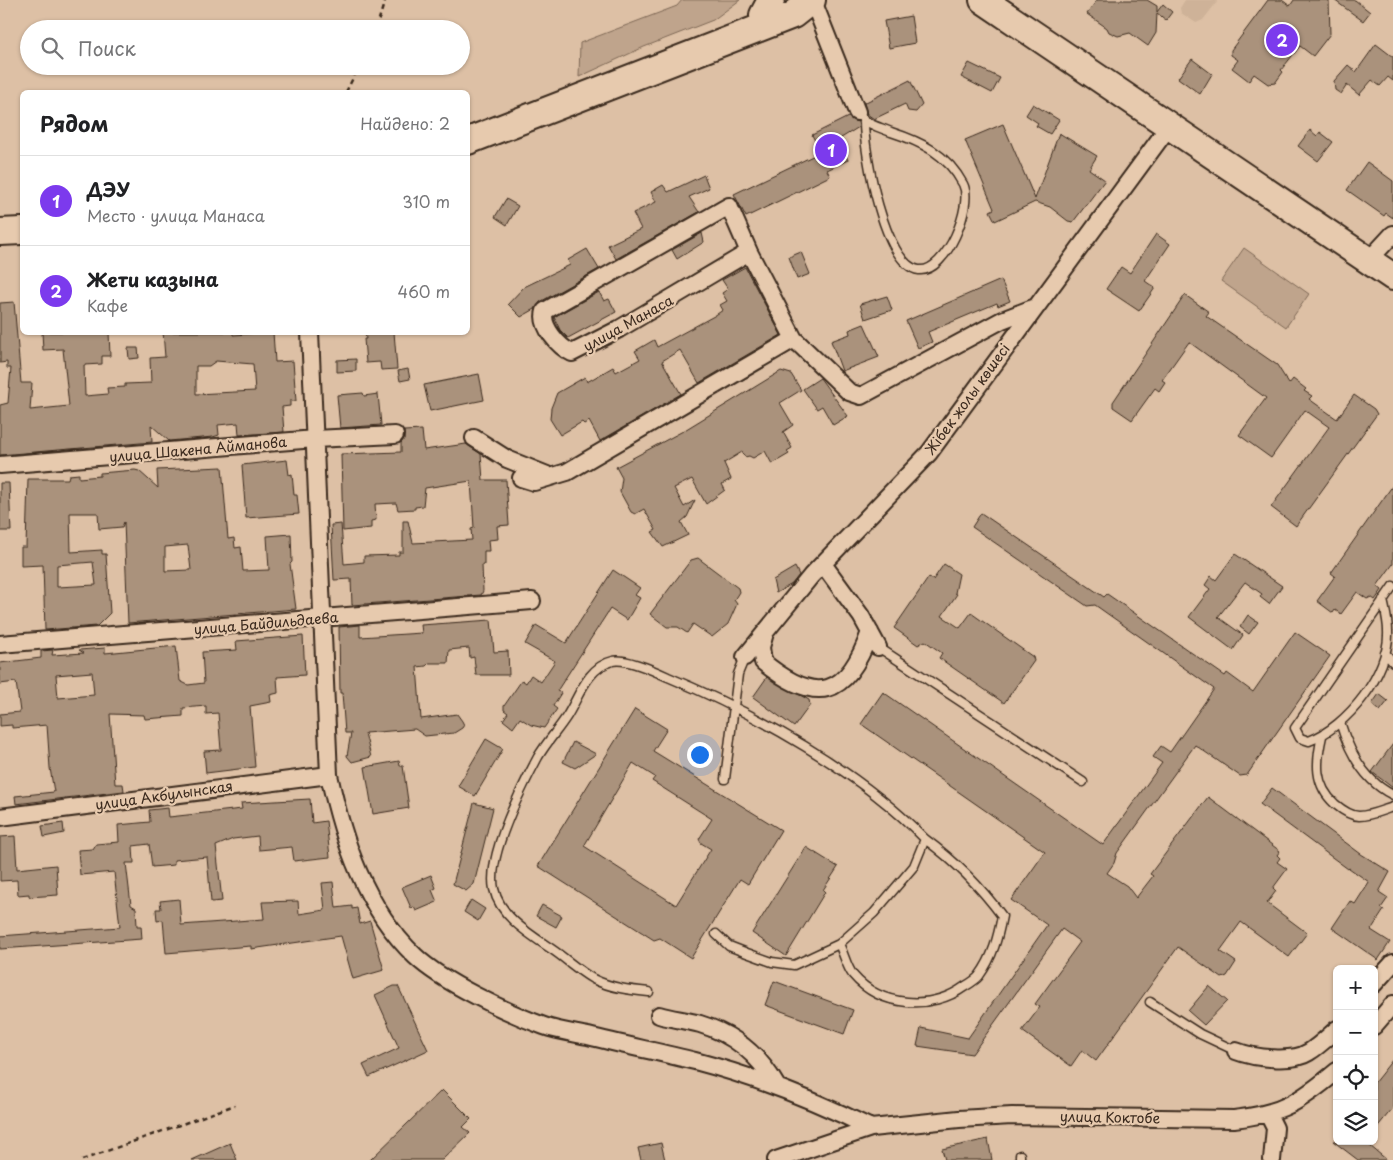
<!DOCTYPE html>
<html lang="ru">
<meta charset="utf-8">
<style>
:root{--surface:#fff;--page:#f2f2f2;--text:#202124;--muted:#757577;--line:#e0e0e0;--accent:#7c3aed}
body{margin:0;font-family:"Playpen Sans",sans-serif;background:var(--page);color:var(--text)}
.controls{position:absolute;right:15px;bottom:15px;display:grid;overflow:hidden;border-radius:8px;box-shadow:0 1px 4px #0004}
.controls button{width:45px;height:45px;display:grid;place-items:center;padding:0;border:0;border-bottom:1px solid var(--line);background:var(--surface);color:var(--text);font:25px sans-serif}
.you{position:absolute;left:699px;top:754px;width:18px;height:18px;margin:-12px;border:4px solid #fff;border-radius:50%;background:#1a73e8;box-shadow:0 0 0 8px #1a73e833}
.badge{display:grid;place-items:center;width:32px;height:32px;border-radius:50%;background:var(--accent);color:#fff;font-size:16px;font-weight:700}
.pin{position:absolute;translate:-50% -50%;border:2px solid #fff;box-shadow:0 1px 5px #0006}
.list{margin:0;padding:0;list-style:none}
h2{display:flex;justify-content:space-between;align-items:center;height:65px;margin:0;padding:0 20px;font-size:21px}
h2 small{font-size:16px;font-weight:400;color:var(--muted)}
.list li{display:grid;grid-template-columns:32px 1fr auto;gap:15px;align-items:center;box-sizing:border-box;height:90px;padding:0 20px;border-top:1px solid var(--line)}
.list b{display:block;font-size:19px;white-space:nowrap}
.list p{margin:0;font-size:16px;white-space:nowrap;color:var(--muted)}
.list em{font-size:16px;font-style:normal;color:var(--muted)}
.icon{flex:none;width:28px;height:28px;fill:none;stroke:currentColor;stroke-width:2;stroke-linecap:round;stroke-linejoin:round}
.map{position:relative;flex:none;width:1393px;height:1160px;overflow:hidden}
.search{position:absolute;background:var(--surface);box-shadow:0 1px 4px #0004;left:20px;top:20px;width:450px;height:55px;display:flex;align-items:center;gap:12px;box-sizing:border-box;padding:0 18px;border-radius:28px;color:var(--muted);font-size:19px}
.panel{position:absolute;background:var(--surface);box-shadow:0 1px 4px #0004;left:20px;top:90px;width:450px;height:245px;border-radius:8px}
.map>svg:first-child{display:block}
</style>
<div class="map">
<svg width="1393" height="1160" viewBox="0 0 1393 1160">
<rect width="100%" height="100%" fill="#ddc0a5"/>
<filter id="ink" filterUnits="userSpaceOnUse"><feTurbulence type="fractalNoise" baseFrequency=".02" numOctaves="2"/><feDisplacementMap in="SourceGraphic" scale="10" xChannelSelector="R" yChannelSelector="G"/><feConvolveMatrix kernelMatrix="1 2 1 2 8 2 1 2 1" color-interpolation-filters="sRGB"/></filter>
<g filter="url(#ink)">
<path fill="#ceb298" d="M1185,0H1216L1217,2L1203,20L1196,23L1181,13L1180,8Z"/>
<path fill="#bfa48c" stroke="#7d6755" d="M682,0H740L713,20L644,47L579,77L580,43L677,6Z
M1244,248L1309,294L1286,327L1221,281Z"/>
<path fill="#aa927b" stroke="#3b2a1e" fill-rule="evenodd" d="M1097,0H1147L1157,6V12L1163,4L1172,12L1166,20L1157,13L1156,33L1148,46L1130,33L1118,36L1109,32L1107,28L1087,14Z
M1268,0H1282L1290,6L1294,0H1329L1330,34L1313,56L1300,46L1281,70L1283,72L1275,83L1268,84L1254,74L1249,81L1232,68L1238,60L1231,55V50Z
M1334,0H1355L1370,12L1363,21Z
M911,16L915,43L889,48L884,21Z
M1376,44L1393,57V81L1388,77L1380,86L1372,80L1359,95L1347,85L1341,94L1335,90L1334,81L1348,65L1356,72Z
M1192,59L1212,74L1200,94L1178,78Z
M969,63L1000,78L992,93L961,77Z
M910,80L922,105L916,112L908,111L905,104L874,119L867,114L864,103Z
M1033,104L1059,120L1050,134L1036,126L1038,123L1026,115Z
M848,117L858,122L859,127L838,140L848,160L827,170L830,176L746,217L734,194L821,152L812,135Z
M1003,124L1035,199L1059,133L1097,156L1089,169L1105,180L1073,222L1068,221L1050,207L1035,202L995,221L990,211L994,209L965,140Z
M1310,130L1317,136L1320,132L1333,142L1318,161L1298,146Z
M1367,162L1393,181V218L1386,213L1384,216L1347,190Z
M704,175L709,188L689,197L699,212L616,259L608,245L641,229L633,213L656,202L651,192L663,185L668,192Z
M506,199L518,206L507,225L495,217Z
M702,233L704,242L677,259L672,250Z
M1156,234L1170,244L1145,281L1155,288L1139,311L1106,289L1121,267L1130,273Z
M587,249L599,269L540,302L535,309L521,317L508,304L524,287L570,265L568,260Z
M801,252L810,274L797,279L789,257Z
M745,267L781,335L699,383L680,350L662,361L681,394L600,441L589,421L584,424L582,422L560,435L550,419L551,408L557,393L585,377L587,382L613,367L616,372L640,359L635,351L654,340L657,347L714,316L723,310L720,305L727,301L722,293L728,289L722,280Z
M1001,280L1010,301L998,306L997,303L928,332L932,342L918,348L906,321Z
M599,292L604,301L609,299L616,312L568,338L560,330L554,317Z
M1185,295L1209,312L1206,316L1277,365L1289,384L1293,379L1306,389L1304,391L1312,396L1309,399L1337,419L1354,395L1374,409L1377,414L1296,526L1271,507L1329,427L1305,410L1271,458L1239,435L1266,398L1189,342L1162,380L1165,382L1159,391L1155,388L1132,420L1113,407V402Z
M887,296L892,310L865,319L860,304Z
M14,302L21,383H32L30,410L69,406L63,349L43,350L42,332H109L110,356H102V364L84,365L85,396L108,394L107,388L125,387V384L151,383L150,358L165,357L163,332H233V335L273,332L275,362L293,361L296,401H290V406L282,407L284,432L239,435L238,423L218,425L219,435L213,437L169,441L151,425L152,442L0,455V405L8,403L11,368H7V362L0,363V303ZM216,361L253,364L255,391L196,394V366H209Z
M864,324L879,357L842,371L831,341L850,334L849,330Z
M365,332H394L397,369L381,370L380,362L366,363L364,339H366Z
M128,348H138L139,358L129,359Z
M356,359V371L337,372V360Z
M408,369L410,379L400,381L398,371Z
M781,371L791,374L801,390L780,403L793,425L783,432L792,448L787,451L789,454L772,464L765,451L753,458L749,456L745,457L742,452L724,463L731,479L722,484L725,490L706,504L692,479L674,488L684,507L695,500L687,517L681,522L688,535L663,547L652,532L656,530L644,509L635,514L631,512L620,492L622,478L616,467L683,431Z
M479,374L484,400L430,411L424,385Z
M820,378L848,416L833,425L822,406L817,409L803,389Z
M363,393L364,396L378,394L381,425L340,428L337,395Z
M422,430L424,450L466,444L481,454L483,480H506L509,525L497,526L498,539L488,540L489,551H484V565H482L483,591L481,595L352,605L351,579L334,580L331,525L341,524L344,564L364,562V556L399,555V552H403V521H408L413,543L472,540L471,529L474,528L471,481L425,488L423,506L415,507V509L398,510L396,503L375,504L376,520L371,521V528L343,531L341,454L401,452V443L404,439V431Z
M287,460L289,475L292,474L294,495H297L299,514L246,518L242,465Z
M222,467L228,539L234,538L235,548L241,547L243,571L269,570L267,536L291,534L292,562L290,564L296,609L128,623L124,522L122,527L99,529L98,513H70L71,552L102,550V554H106L110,613L97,626L45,630L43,565L21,566V547H26L28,479H68L69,475L79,474V478L100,476V473L135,470L139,471L158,488L157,470ZM188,545L191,570L165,571V547ZM93,562L96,585L57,587V565Z
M0,483H9L11,531H0Z
M1393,485V564L1377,586L1382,590L1375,600L1371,597L1367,599L1357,592L1341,614L1335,610L1333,613L1317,601L1335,576L1331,573Z
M981,513L1104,597L1107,594L1225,676L1227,673L1253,692L1295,632L1330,656L1247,775L1240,776L1195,745L1117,853L1114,863L1107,873L1127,886L1136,898L1153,876L1150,874L1208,797L1280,851L1277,855L1280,858L1277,862L1287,869L1273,888L1276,891L1267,903L1307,933L1289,957L1241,922L1220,951L1236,962L1227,976L1222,978L1178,947L1096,1061L1082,1050L1071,1066L1022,1031L1040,1007L1035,1004L1080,942L1062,929L972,1054L917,1046L921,1028L968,1038L1047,925L1011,900L1045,852L861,724L883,692L1103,845L1162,763L1153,757L1161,746L1170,752L1214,689L1095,605L1087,606L972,527Z
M1235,554L1282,586L1269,604L1260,597L1262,594L1245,582L1218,617L1243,635L1233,650L1189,617L1210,589L1205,585L1211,576L1216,580Z
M698,558L738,588L739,592L734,600L737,604L728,624L712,637L693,624L687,633L678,627H667L650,614L691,560Z
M944,564L959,574L955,593L957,594L942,616L960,628L971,613L1033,657L1034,661L1004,703L939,658L942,653L925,641L918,645L894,628L929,577L933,580Z
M795,567L799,575L792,584L776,593L773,580Z
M613,570L640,588L635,595L640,598L627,620L610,609L557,691L561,693L553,706L557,709L544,728L531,725L520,718L513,728L503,720L508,713L504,710V706L522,680L526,683L531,675L541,682L555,661L525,644L536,625L566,643Z
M1248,615L1258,622L1249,634L1240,627Z
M491,620L494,652L508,651L509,675H476L474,657L470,658L469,648L449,650L448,663H429L426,666L417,667L421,719L457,714L462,721L464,725L462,728L454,733L425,736L415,729L365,733L371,757L352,762L347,756L351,733H345L342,693H340L339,627L360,625V637L422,633L421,625Z
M303,636L305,675L277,677L278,693L270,695L271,702L250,706L255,767L206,773L204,751L221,750L218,713L206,714V706L183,708V716L145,719L144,715L110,714L115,784H123L124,791L16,804L15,796L54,792L50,768L47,725L12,728V725L0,726V714L20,712L16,682L0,684V663L41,658V651L53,650L52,655L84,653L79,650L105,648V653L176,646L180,681L188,685L204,683L202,652L237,650L236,641ZM92,672L94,695L58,698L56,675Z
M767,677L809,700L810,705L794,727L753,697Z
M1379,694L1388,701L1380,711L1372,704Z
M635,709L667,729L653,751L781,830L748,884L740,879L691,958L660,938L654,940L538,866ZM633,763L655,777L652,781L712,819L699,839L701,843L711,849L676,905L584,846Z
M486,739L503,749L475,796L458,786Z
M573,742L596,754L575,768L563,762Z
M1393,744V788L1372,772Z
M399,761L400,766H403L409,808L373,814L365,767Z
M1272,788L1361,854L1390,872L1379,892L1388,898L1381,908L1384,910L1371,930L1390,942L1378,960L1332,928L1350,901L1355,904L1369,882L1349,868L1348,869L1260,804Z
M310,799L312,823L326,821L330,857L294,861L292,847L259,850L258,836L233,839L216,846L222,901L211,902L207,857L174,860V865L152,867L149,844L133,846L134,863H126L131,905L136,908L137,926H141L142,939L0,949V936L120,927L114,872L80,875L78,850L93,849L96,844L119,842L118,825L150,822L149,810L168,808L169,817L242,809L241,803Z
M474,803L493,808L474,884L466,891L453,884Z
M63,823L64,833L44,837L42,826Z
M15,836L17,869L56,865L58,895L29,897V894L18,895L17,880L0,881V837Z
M806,847L838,867L823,890L825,892L786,956L752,933Z
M431,875L436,888L432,890L437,902L416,911L414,907L411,908L402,887Z
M333,882L336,908L352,906V909L357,908L360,924L370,921L384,970L353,979L341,936L251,949V946L166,953L163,920L157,921L156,909H161L160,901L179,899L181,925L264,919L262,902L298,901L299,914L325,910L322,883Z
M471,900L485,909L478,921L464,912Z
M542,905L562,916L556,927L536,916Z
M774,981L853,1010L844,1034L765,1005Z
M394,986H398L428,1050L369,1077L363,1065L399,1048L375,995Z
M1209,986L1227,1001L1204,1025L1188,1011Z
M1393,1059V1108L1374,1131V1083Z
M442,1090L471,1119L463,1127L470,1133L442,1160H370Z
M988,1139L992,1160H945L942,1149Z
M1333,1141H1372L1370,1146L1387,1160H1358Z
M230,1143L237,1160H192Z
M661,1143L665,1160H641L638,1148Z"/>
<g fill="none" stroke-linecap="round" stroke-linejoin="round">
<g stroke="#3b2a1e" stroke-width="11">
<path id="service" d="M857,112C866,125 877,126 891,132C922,142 947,154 963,184C974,205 946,273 919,270C884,266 864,151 864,122
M1383,600C1385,610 1388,621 1388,631C1390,673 1347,727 1309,741L1300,738L1295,728L1393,586
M878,647L1083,782
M1385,653L1393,662
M1340,722C1349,752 1364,781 1393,795
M1322,736C1316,762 1314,785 1335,804C1341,809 1351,816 1359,816C1370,816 1383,810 1393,807
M725,779L738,674L745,657
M839,944C844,954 847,968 853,975C881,1008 932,1010 964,987C969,984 976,980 979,976C993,957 998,937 1002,916C980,886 955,861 925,839
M649,992C630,990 611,988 593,979C579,971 566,959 553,950C531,935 500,917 494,889C487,856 522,787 538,757C546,743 558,730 567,716C579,697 587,667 613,661C626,658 655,671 668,677C755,713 859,771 925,839L914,866L874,913L839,944L794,965L772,962L747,953L729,946L716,934
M1150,1002L1200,1034L1236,1051
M1020,1160V1155"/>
</g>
<g stroke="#3b2a1e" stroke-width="20">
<path id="minor" d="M815,6L857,112
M749,252L619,329L572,353C559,347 540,326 545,311L729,206L749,252L794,339L849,392L861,396L1002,320L1033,308
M1369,260L1393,234
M310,332L329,775C343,840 365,908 415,956C442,982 508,1013 544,1026C558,1031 574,1033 588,1036C623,1045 659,1052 695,1061C756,1077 814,1100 871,1128
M474,438L507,459L547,475
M0,465L315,439L395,435
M521,478L534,482L567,472L794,339
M823,564L861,616L878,647
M765,633L761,647L763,662C817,706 847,697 870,632
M0,644L532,601
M745,657L811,576L929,453L1170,125
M0,817L329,775
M1374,984L1393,963
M659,1015C672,1019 686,1020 700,1024C733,1034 759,1055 776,1085
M1374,1026L1393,1004
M1236,1051C1254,1058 1292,1063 1309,1052C1319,1046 1328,1037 1337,1029
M1268,1114L1275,1128L1272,1160
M776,1160L871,1128L959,1119L1012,1116L1234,1119C1282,1114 1301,1101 1337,1071"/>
</g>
<g stroke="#3b2a1e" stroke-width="30">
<path id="trunk" d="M983,0L1393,277
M763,15L771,0
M468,141L793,15L812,0
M0,232L22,231"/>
</g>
<path stroke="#3b2a1e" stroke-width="2.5" stroke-dasharray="5 4" stroke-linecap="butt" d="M376,29L385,0
M346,92L359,66
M82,1160L235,1105"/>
<use href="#service" stroke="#e7caae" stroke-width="8"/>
<use href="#minor" stroke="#e7caae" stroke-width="16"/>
<use href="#trunk" stroke="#e7caae" stroke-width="26"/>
</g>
</g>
<g text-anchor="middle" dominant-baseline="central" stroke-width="4.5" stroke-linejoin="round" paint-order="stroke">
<g font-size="14" fill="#3b2a1e" stroke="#e7caae">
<text transform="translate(628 323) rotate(-29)">улица Манаса</text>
<text transform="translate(967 399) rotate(-54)">Жібек жолы көшесі</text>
<text transform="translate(198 449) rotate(-5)">улица Шакена Айманова</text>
<text transform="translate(266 623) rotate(-5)">улица Байдильдаева</text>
<text transform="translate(164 795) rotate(-8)">улица Акбулынская</text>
<text transform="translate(1110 1117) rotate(1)">улица Коктобе</text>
</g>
</g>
</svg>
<div class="controls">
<button>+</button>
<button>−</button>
<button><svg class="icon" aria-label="locate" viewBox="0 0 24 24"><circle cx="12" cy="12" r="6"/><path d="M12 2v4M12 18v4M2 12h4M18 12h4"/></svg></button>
<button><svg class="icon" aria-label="layers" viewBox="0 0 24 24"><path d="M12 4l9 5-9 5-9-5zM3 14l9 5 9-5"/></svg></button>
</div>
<div class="you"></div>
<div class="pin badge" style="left:831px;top:150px">1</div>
<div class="pin badge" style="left:1282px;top:40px">2</div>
<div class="search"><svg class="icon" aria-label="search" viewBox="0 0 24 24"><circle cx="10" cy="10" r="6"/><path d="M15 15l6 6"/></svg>Поиск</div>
<section class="panel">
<h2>Рядом<small>Найдено: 2</small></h2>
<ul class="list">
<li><span class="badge">1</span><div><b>ДЭУ</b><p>Место · улица Манаса</p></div><em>310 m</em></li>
<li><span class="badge">2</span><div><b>Жети казына</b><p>Кафе</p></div><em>460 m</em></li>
</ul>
</section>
</div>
